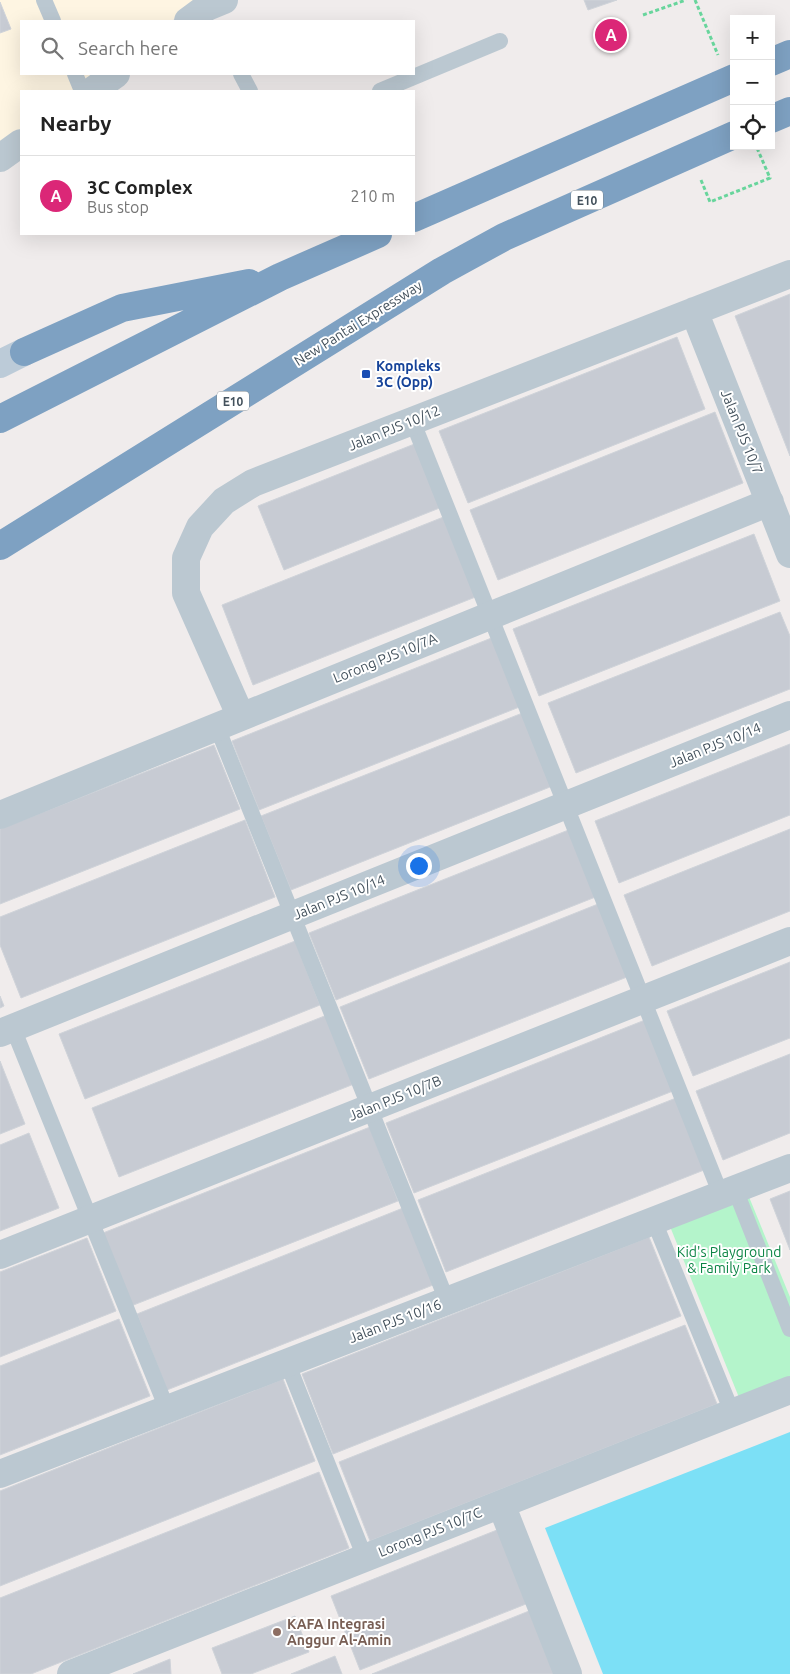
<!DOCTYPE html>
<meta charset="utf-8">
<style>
:root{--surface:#fff;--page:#f2f2f2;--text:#222;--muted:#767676;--line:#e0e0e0;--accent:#db2777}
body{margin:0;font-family:Ubuntu,sans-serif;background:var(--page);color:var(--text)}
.controls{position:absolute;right:15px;top:15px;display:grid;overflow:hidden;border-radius:0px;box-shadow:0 5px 20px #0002}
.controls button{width:45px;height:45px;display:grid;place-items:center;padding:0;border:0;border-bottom:1px solid var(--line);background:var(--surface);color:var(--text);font:25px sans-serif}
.you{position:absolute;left:418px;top:865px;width:18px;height:18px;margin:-12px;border:4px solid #fff;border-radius:50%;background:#1a73e8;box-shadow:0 0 0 8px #1a73e833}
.badge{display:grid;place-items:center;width:32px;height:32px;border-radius:50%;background:var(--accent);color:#fff;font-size:16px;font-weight:700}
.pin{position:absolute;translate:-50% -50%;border:2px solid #fff;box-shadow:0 1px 5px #0006}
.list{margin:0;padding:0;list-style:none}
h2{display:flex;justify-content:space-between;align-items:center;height:65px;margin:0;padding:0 20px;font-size:21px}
h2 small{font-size:16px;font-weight:400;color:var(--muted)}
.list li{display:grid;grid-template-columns:32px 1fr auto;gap:15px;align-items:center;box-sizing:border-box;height:80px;padding:0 20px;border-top:1px solid var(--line)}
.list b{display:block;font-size:19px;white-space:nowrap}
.list p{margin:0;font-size:16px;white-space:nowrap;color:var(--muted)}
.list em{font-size:16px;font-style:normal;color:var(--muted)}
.icon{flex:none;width:28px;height:28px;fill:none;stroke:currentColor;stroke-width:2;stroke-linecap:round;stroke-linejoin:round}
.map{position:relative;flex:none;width:790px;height:1674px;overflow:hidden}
.search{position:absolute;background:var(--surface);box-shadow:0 5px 20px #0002;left:20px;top:20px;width:395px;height:55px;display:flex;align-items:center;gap:12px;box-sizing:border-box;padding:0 18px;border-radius:0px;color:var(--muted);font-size:19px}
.panel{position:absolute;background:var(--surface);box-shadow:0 5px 20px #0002;left:20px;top:90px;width:395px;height:145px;border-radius:0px}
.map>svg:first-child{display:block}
</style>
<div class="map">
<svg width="790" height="1674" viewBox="0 0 790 1674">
<rect width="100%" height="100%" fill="#f0ecec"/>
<path fill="#fef5e2" d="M0,0H202L171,21H21V74H99L76,91H21V131L0,146Z"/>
<path fill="#b4f4cb" d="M747,1192L790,1297V1380L740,1400L669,1224Z"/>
<path fill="#7ce0f6" d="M790,1432V1674H603L545,1528Z"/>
<path fill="#c7cbd3" stroke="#cfd3d9" d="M584,0H617L588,10Z
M0,2L11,29L0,33Z
M790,294V456L735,316Z
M677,337L705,409L468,503L439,431Z
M715,412L743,483L498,580L470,510Z
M417,443L442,507L284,570L258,506Z
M446,516L478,596L253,685L222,605Z
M754,534L780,601L539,696L513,629Z
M780,612L790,636V689L576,773L548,703Z
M494,637L522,706L259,810L232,741Z
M525,712L555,785L291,890L261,816Z
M790,744V815L619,883L595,821Z
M214,745L240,809L0,904V829Z
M245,820L275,897L21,998L0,945V917Z
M571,829L598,896L336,1000L309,933Z
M790,829V911L652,966L624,895Z
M598,904L627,977L369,1079L340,1007Z
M295,941L320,1005L85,1099L59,1034Z
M790,962V1038L693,1076L667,1011Z
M0,996L4,1006L0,1008Z
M327,1015L354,1084L119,1177L92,1108Z
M645,1020L673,1091L414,1193L386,1123Z
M790,1054V1133L723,1160L696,1091Z
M0,1061L25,1124L0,1134Z
M676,1098L704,1170L446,1272L418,1200Z
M370,1127L398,1201L131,1306L103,1233Z
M29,1133L59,1208L0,1231V1145Z
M790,1191V1250L770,1199Z
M403,1208L433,1285L167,1390L137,1314Z
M649,1237L681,1316L333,1454L302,1374Z
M87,1238L116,1311L0,1357V1272Z
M119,1319L150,1396L0,1455V1366Z
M685,1325L717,1404L370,1541L339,1462Z
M283,1379L315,1461L0,1586V1491Z
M319,1472L349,1548L31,1674H0V1598Z
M502,1528L531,1602L360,1670L331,1596Z
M534,1609L559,1674H372Z
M295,1616L309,1652L251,1674H222L212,1648Z
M335,1656L342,1674H291Z
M170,1659L171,1674H133Z"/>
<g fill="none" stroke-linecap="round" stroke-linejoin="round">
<path stroke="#68d59c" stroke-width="3" stroke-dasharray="4 2.5" stroke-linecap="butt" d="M695,0L718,55
M643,15L686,0
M701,180L710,202L770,178L757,148"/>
<path stroke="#bbc8d1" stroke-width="16" d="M44,0L53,21
M75,74L82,91
M241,74L250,91
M380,91L500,41
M412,420L721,1195
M217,727L447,1301
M13,1028L167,1409
M735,1189L790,1329
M654,1221L732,1412
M287,1362L365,1558"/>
<path stroke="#bbc8d1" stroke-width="28" d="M188,21L207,7L224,0
M92,91L116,74
M0,158L21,143
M694,311L790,554
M241,717L186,593V558L200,527L224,501L253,483L790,274
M0,815L770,502
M0,1033L790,715
M0,1255L790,941
M0,1474L790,1168
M501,1504L568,1674
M71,1674L790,1390"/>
<path stroke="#bccbd8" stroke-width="28" d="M0,364L24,352"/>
<path stroke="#7ea1c2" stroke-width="28" d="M771,62L790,54
M771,119L790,111
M414,218L734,78
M24,352L122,308L249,283
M0,419L280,277L378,234
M0,546L442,271L504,237L734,135"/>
</g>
<rect fill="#1a4fb4" stroke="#fff" stroke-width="2" x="361" y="369" width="10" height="10" rx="2.5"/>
<circle fill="#8d6e63" stroke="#fff" stroke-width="2" cx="277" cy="1632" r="5"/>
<g text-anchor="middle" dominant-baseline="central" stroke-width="4" stroke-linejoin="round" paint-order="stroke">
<g fill="#fff" stroke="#7b858d" stroke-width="1">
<rect x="571" y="190.5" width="32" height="19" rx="4"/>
<rect x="217" y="391.5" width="32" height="19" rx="4"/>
</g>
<g font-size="12" font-weight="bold" fill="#43515c">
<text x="587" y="200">E10</text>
<text x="233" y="401">E10</text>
</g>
<g font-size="14" fill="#43515c" stroke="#fff">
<text transform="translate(358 323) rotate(-32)">New Pantai Expressway</text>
<text transform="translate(394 428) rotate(-22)">Jalan PJS 10/12</text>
<text transform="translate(742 432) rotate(68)">Jalan PJS 10/7</text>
<text transform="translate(385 658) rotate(-22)">Lorong PJS 10/7A</text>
<text transform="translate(715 745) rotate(-22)">Jalan PJS 10/14</text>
<text transform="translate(339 897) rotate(-22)">Jalan PJS 10/14</text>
<text transform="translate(395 1098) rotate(-22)">Jalan PJS 10/7B</text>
<text transform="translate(395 1321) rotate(-21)">Jalan PJS 10/16</text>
<text transform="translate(430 1532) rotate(-22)">Lorong PJS 10/7C</text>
</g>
<g font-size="14" font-weight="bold" fill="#164399" stroke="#fff" text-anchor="start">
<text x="376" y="366">Kompleks<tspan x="376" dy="16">3C (Opp)</tspan></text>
</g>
<g font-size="14" fill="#0c8545" stroke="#fff">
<text x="729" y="1252">Kid's Playground<tspan x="729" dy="16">&amp; Family Park</tspan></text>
</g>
<g font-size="14" font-weight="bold" fill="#785e54" stroke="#fff" text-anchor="start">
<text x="287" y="1624">KAFA Integrasi<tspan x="287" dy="16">Anggur Al-Amin</tspan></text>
</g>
</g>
</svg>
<div class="controls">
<button>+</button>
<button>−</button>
<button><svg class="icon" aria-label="locate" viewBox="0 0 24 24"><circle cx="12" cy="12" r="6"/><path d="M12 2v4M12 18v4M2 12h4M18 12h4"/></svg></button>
</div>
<div class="you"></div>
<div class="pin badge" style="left:611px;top:35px">A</div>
<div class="search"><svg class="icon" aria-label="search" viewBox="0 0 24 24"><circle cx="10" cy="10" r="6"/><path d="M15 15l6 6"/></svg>Search here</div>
<section class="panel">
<h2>Nearby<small></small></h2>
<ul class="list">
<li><span class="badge">A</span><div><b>3C Complex</b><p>Bus stop</p></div><em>210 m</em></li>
</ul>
</section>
</div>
